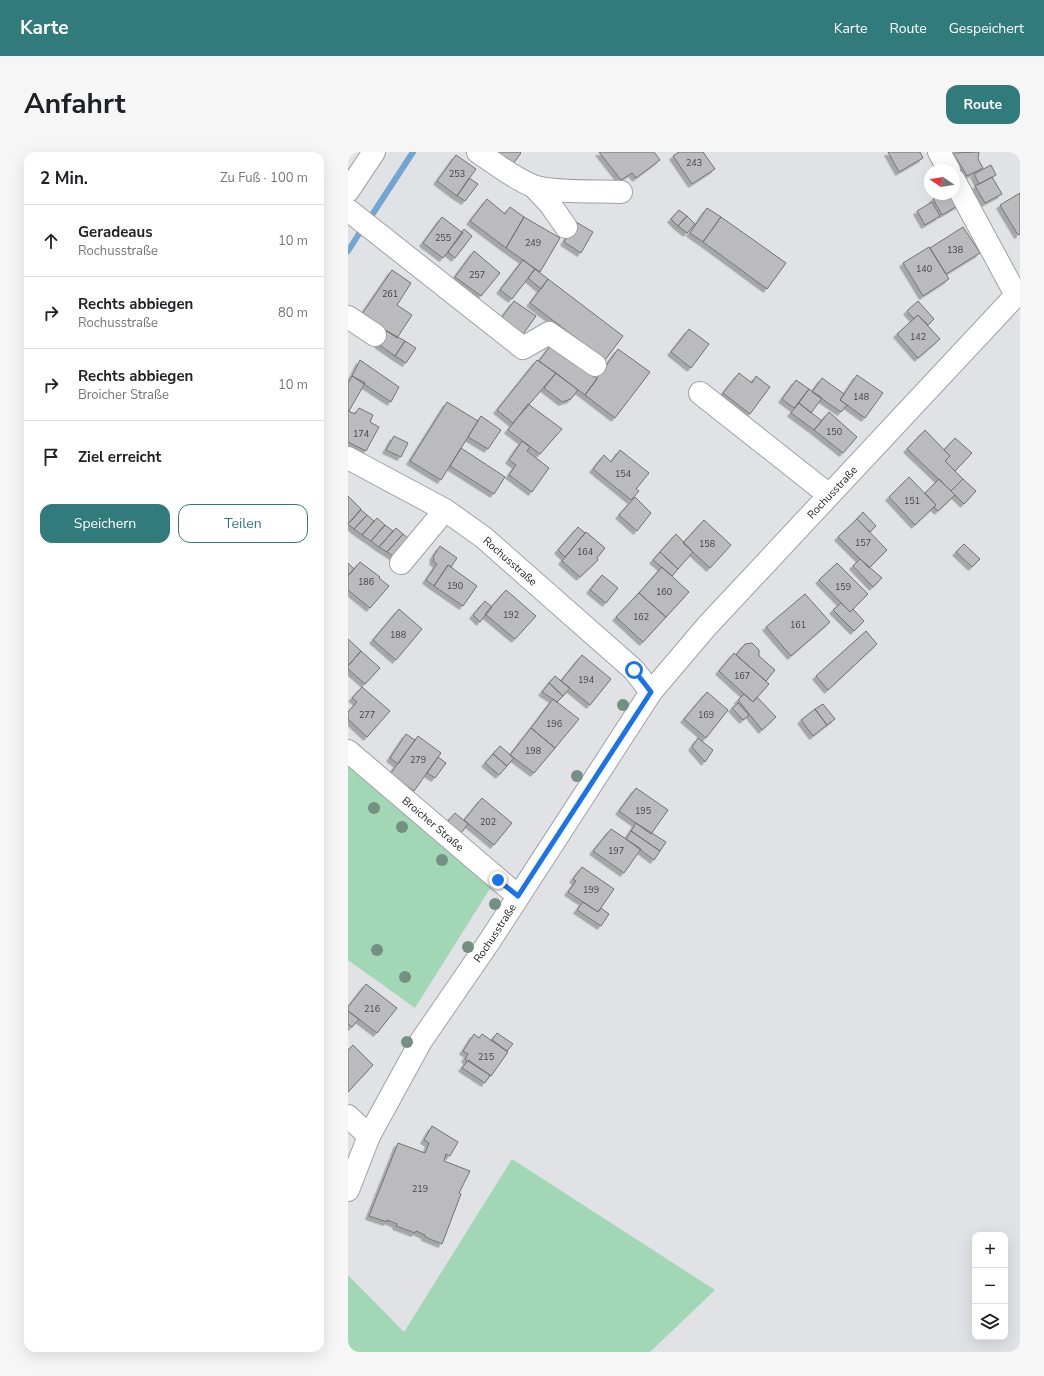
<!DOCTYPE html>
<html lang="de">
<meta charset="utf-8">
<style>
:root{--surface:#fff;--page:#f6f6f6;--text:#202124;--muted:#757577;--line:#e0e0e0;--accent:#327b7c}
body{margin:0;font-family:"Nunito Sans",sans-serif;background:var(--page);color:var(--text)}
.controls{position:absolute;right:12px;bottom:12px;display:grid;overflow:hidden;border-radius:8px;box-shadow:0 4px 16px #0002}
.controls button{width:36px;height:36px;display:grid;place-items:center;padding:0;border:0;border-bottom:1px solid var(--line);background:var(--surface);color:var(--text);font:20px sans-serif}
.compass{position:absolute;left:576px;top:12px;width:36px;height:36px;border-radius:50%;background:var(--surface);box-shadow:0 4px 16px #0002;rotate:282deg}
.stop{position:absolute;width:12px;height:12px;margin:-9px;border:3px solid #1a73e8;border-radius:50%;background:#fff}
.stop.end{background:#1a73e8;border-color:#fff;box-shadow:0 1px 4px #0008}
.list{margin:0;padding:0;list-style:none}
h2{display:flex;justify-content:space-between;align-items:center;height:52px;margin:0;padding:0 16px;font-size:17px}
h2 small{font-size:13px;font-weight:400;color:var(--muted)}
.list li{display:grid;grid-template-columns:26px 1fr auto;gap:12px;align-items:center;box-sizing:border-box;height:72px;padding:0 16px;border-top:1px solid var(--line)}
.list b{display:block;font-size:15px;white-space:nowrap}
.list p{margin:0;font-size:13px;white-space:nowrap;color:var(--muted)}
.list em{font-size:13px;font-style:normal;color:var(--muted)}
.actions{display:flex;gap:8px;padding:12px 16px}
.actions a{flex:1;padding:9px 0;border:1px solid var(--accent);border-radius:12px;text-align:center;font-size:14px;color:var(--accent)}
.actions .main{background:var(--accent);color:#fff}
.icon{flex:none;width:22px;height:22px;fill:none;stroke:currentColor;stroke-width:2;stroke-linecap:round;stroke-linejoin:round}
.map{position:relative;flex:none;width:672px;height:1200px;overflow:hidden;border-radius:12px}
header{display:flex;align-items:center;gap:24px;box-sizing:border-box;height:56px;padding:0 20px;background:var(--accent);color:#fff}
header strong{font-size:19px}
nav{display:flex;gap:22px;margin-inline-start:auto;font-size:14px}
.intro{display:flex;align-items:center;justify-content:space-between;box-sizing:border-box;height:96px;padding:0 24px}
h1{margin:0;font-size:28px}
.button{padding:10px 18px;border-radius:12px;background:var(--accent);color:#fff;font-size:14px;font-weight:700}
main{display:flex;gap:24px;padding:0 24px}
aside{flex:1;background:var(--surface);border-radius:12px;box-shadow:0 4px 16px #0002}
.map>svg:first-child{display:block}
</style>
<header>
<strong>Karte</strong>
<nav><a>Karte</a><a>Route</a><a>Gespeichert</a></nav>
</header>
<div class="intro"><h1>Anfahrt</h1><a class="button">Route</a></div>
<main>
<aside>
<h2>2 Min.<small>Zu Fuß · 100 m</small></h2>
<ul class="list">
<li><svg class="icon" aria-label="ahead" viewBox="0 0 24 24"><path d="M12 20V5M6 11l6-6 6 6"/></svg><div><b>Geradeaus</b><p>Rochusstraße</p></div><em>10 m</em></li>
<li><svg class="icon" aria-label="right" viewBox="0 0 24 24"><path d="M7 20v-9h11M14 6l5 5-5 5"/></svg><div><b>Rechts abbiegen</b><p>Rochusstraße</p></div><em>80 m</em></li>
<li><svg class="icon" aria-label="right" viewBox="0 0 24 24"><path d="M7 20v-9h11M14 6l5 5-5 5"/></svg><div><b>Rechts abbiegen</b><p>Broicher Straße</p></div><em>10 m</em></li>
<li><svg class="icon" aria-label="arrive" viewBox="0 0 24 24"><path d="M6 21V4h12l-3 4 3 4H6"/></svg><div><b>Ziel erreicht</b></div></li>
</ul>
<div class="actions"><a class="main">Speichern</a><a>Teilen</a></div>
</aside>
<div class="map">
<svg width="672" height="1200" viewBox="0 0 672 1200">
<defs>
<filter id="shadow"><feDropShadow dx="-3.5" dy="3.5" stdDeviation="0" flood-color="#0004"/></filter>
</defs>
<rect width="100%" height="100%" fill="#e0e2e5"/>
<path fill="#a2d7b5" d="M0,604L57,653L58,663L143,735L67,856L0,808Z
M164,1007L367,1138L302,1200H0V1123L56,1180Z"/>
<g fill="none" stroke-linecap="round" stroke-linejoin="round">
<path stroke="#71a6d3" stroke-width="6" d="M22,66L65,0
M0,99L14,77"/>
</g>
<path fill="#bbbabd" stroke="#737174" filter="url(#shadow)" d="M150,0H172L173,1L162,16L146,5Z
M251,0H306L312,8L288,26L284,21L273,28Z
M331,0H355L367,17L344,32L325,4Z
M540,0H572L575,6L551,20Z
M631,0L630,7L635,16L619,24L605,1Z
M108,3L128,17L109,44L89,29Z
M643,13L648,23L631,32L626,22Z
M644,25L654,42L637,51L627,34Z
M121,26L130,32L117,49L109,44Z
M672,41V82L670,83L652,53Z
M592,42H606L614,51L594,63L585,47Z
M139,47L157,62L162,55L176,65L158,96L122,69Z
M584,50L592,64L577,73L569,59Z
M359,56L373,65L355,90L342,81Z
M331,58L339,64L330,74L323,67Z
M339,64L347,72L339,81L330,74Z
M94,65L115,81L95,106L75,91Z
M176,65L212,86L192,120L158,96Z
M373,65L438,111L419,137L355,90Z
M228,70L245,80L233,101L216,90Z
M615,75L632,101L598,122L582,96Z
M116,77L124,84L107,106L100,100Z
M581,95L601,127L575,144L555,111Z
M126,99L152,121L133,144L107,125Z
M175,108L187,117L164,147L152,138Z
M187,117L200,127L193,137L180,126Z
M44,118L63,131L49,153L64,163L49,186L14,162Z
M200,127L275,184L257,208L182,151Z
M166,149L188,164L173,185L151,169Z
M570,149L586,167L580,173L570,163L566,167L559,159Z
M570,163L592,187L570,206L549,182Z
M341,177L361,192L343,216L323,200Z
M39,179L57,189L47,204L30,192Z
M57,189L68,196L58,211L47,204Z
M203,193L249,227L237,243L191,209Z
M270,197L302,220L267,266L237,243Z
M12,208L51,235L43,250L4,224Z
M189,208L208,221L165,271L149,258Z
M208,221L230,238L223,247L214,250L196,236Z
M391,221L404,231L408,224L422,235L402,262L375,241Z
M509,223L535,241L517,266L492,248Z
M4,224L17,231L1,259H0V231Z
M474,226L496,242L492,248L499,253L493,260L464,240Z
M448,228L461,237L446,256L434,247Z
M461,237L474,246L463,261L451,251Z
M99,250L130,269L93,328L62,309Z
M451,251L474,269L466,278L443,261Z
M180,252L214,277L192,302L160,278Z
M11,256L25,263L22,270L31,275L18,299L0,290V259L7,262Z
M481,260L509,285L495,301L466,278Z
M133,264L153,278L140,297L120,285Z
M577,278L602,304L597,309L615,327L603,339L559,297Z
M46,284L60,291L53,305L38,298Z
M607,286L624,301L607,319L597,309L602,304L596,298Z
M174,289L182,295L179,299L201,316L184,340L161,323L168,313L161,308Z
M113,296L157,325L146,342L102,314Z
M272,298L301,321L288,337L291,339L283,348L245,317L256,303L263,310Z
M561,325L588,353L567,373L541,345Z
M591,327L607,343L590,359L586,355L588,353L577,341Z
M615,327L628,339L616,352L603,339Z
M0,344L13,357L0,372Z
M287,345L303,361L289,379L271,363Z
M13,358L19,363L6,377L0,372Z
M515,360L528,374L522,380L509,367Z
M19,363L26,369L14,383L6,377Z
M29,366L37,373L23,389L14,383Z
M509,367L539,398L521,416L490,385Z
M356,368L383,393L362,416L335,391Z
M37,373L45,379L31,395L23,389Z
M230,375L237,381L217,405L210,398Z
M48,376L55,382L39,400L31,395Z
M238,380L257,396L249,406L250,408L232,425L214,409Z
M55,382L63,389L48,406L39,400Z
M328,382L345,400L330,417L312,400Z
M616,392L632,407L624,415L608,400Z
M92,394L109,406L103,415L100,413L86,434L78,428L89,412L85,409L86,407L85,405Z
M312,400L330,417L324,424L305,408Z
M512,407L534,426L525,435L505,414Z
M12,410L32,425L31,426L41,434L22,456L0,438V424Z
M0,411L6,417L0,424Z
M489,411L520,442L502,460L471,428Z
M100,413L129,434L115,454L86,434Z
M314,415L341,440L318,465L291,441Z
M254,423L270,436L258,451L242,438Z
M158,438L188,464L167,487L137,462Z
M291,441L318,465L295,490L268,465Z
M457,442L482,470L443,504L418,475Z
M137,449L144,455L132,470L125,463Z
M493,451L502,460L505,457L516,469L506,479L485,458Z
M51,457L74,477L48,508L25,488Z
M518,479L529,492L480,538L468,524Z
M0,487L13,499L0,514Z
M404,491L411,498V504L427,518L418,529L388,503L397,492Z
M13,499L32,516L17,532L0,517V514Z
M386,501L421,532L405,550L371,519Z
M234,503L263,527L242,553L213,529Z
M207,524L222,536L215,544L201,531Z
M201,531L215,544L209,550L194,540Z
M14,535L42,559L19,585L0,567V560L9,550L4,546Z
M359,540L380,558L358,586L336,567Z
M396,542L405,550L409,545L428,565L414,578L390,548Z
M205,547L231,567L207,596L183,576Z
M390,551L401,563L395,568L384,556Z
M475,552L487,567L479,573L467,557Z
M467,557L479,573L465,584L453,568Z
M183,576L207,596L186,621L162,603Z
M58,582L67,588L50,612L42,606Z
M70,584L93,601L66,639L42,622Z
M350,586L365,598L357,610L344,595Z
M152,594L166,606L159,614L145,602Z
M145,602L159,614L151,623L137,611Z
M90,605L98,611L87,626L79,621Z
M288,636L320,658L303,682L271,659Z
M134,646L164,671L146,693L116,668Z
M107,661L120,672L109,686L95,675Z
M288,671L318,690L312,699L283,679Z
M263,677L293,697L276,721L245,699Z
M283,679L312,699L306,708L278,687Z
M234,715L266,737L250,760L220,740L228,729L225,727Z
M235,750L250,760L253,756L261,762L253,774L229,758Z
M18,832L49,856L29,881L0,859V855Z
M0,859L11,867L4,875L0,872Z
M149,881L165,892L159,899L144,888Z
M126,882L131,886L134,882L160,900L143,924L117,907L120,902L115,899Z
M5,893L25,913L0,940V898Z
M120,908L142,923L137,931L114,916Z
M84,974L110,990L102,1004L98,1002L96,1009L122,1019L111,1041L113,1042L94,1092L77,1085V1083L68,1079L67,1081L48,1074L49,1072L39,1068V1070L21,1064L50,991L77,1001L81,991L76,988Z"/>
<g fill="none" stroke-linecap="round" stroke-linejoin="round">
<g stroke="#9fa1a4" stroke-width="24">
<g id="minor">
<path d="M130,0C148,12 165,26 185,34C203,41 252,39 273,40"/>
<path d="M591,0L601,18"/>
<path d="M606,28L668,143"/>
<path d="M186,35L202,52L218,75"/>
<path d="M0,39L26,0"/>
<path d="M0,58L175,196L201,181L247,213"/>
<path d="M0,165L27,183"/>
<path d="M352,241L481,343"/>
<path id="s1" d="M0,306L97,358L135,385L286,518L303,540"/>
<path d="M53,411L97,358"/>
<path id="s2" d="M0,599L170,744"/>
<path d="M0,964L21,984"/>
<path id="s3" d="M0,1038L21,984L73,889L141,790L303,540L359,474L672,139"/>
</g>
</g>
<use href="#minor" stroke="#fff" stroke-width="22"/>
</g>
<g fill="#749083">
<circle cx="275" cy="553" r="6"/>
<circle cx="229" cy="624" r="6"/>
<circle cx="26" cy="656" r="6"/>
<circle cx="54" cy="675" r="6"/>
<circle cx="94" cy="708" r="6"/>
<circle cx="147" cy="752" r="6"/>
<circle cx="120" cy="795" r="6"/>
<circle cx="29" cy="798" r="6"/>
<circle cx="57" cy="825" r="6"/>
<circle cx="59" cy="890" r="6"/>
</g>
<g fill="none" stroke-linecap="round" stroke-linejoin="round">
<path stroke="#1a73e8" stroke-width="5" d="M150,728L170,744L303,540L286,518"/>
</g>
<g text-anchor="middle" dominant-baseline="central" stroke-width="3.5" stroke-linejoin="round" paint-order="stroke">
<g font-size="9" fill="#464648">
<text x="346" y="11">243</text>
<text x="109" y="22">253</text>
<text x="95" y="86">255</text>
<text x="185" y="91">249</text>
<text x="607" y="98">138</text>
<text x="576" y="117">140</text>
<text x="129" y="123">257</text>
<text x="42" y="142">261</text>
<text x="570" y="185">142</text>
<text x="513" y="245">148</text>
<text x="486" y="280">150</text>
<text x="13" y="282">174</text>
<text x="275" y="322">154</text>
<text x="564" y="349">151</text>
<text x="515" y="391">157</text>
<text x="359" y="392">158</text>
<text x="237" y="400">164</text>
<text x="18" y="430">186</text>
<text x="107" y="434">190</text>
<text x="495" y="435">159</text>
<text x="316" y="440">160</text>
<text x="163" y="463">192</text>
<text x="293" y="465">162</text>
<text x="450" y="473">161</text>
<text x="50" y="483">188</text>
<text x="394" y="524">167</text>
<text x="238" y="528">194</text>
<text x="19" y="563">277</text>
<text x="358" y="563">169</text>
<text x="206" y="572">196</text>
<text x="185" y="599">198</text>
<text x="70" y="608">279</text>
<text x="295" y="659">195</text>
<text x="140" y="670">202</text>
<text x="268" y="699">197</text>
<text x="243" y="738">199</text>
<text x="24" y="857">216</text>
<text x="138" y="905">215</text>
<text x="72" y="1037">219</text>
</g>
<g font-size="11" fill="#1f2021" stroke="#e0e2e5">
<text stroke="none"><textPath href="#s3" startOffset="854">Rochusstraße</textPath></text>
<text stroke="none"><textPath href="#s1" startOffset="193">Rochusstraße</textPath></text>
<text stroke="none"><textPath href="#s2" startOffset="112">Broicher Straße</textPath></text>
<text stroke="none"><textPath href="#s3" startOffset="297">Rochusstraße</textPath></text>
</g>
</g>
</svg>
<div class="controls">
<button>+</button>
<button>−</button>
<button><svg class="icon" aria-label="layers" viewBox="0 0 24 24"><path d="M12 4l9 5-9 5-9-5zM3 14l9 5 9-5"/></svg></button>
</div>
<svg class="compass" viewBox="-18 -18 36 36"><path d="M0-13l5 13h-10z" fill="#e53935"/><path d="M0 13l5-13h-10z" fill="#757577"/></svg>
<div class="stop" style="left:286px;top:518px"></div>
<div class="stop end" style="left:150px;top:728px"></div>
</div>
</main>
